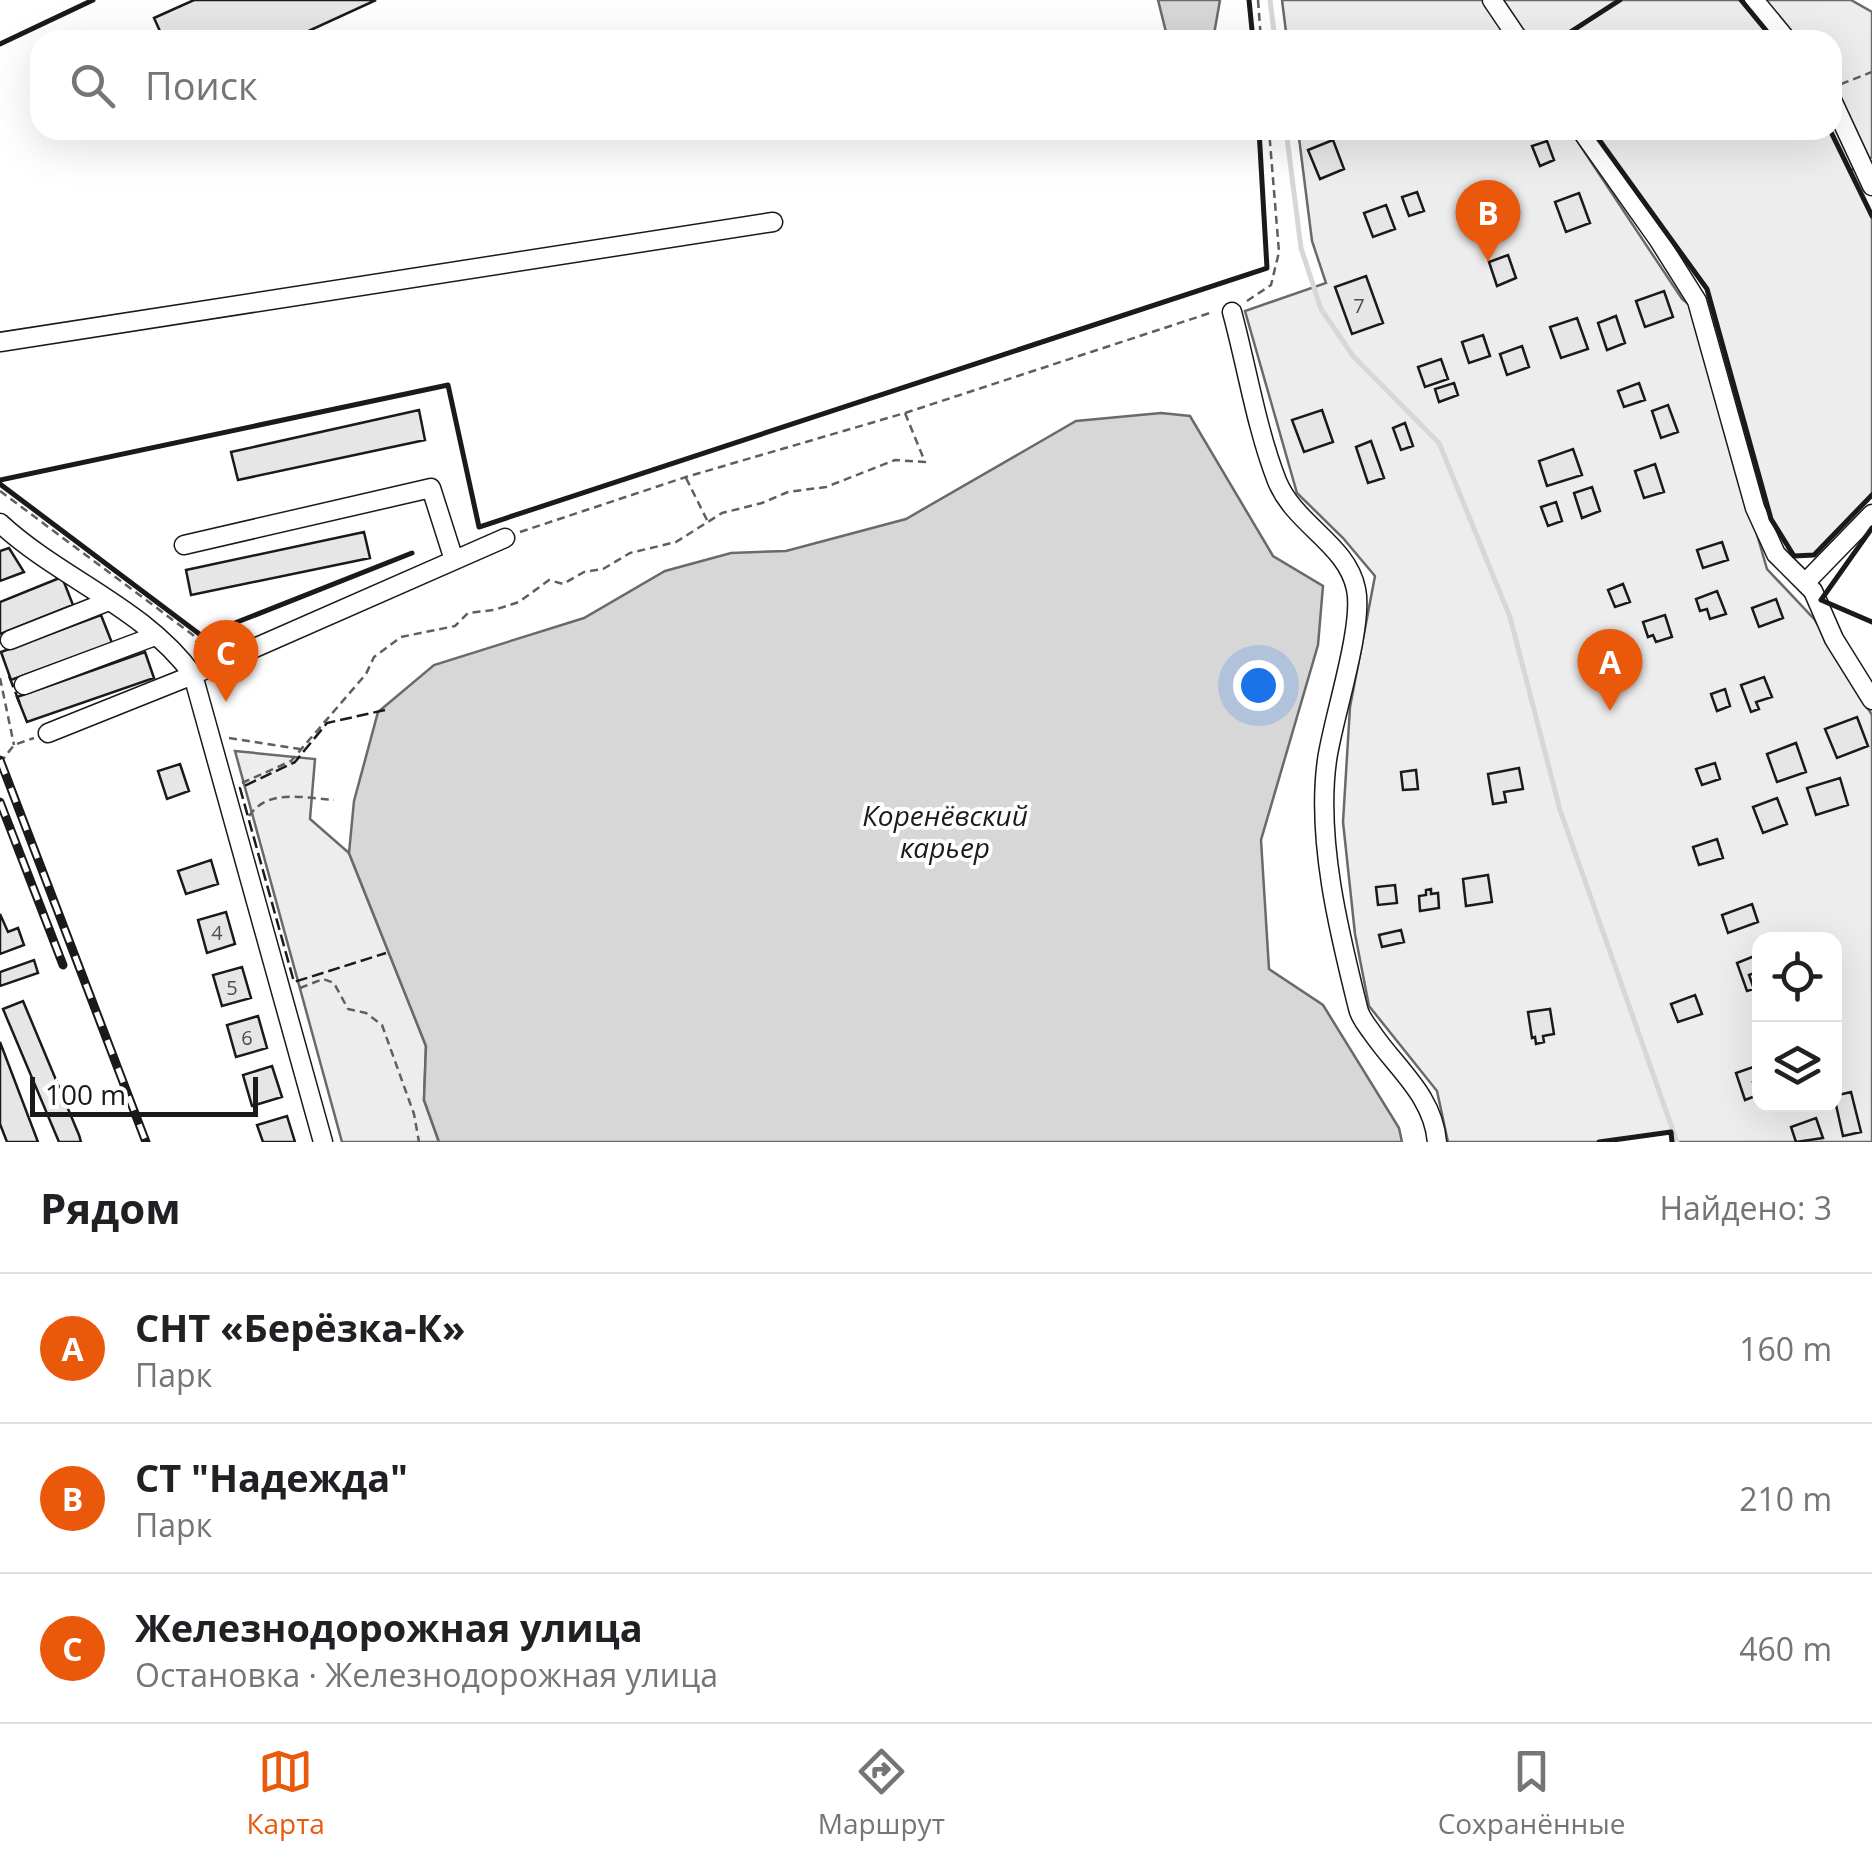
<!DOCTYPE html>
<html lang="ru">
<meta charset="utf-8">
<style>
:root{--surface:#fff;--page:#f6f6f6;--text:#202124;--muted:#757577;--line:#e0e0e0;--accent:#ea580c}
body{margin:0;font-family:"Open Sans",sans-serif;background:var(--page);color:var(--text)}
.controls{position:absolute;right:30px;bottom:30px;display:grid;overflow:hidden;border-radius:20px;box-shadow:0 10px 40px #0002}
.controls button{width:90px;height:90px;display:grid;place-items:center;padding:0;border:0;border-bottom:2px solid var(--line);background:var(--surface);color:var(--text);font:50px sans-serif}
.scale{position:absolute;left:30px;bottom:25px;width:228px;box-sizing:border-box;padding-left:10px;border:5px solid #1a1a1a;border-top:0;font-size:28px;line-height:35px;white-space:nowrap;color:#1a1a1a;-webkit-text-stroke:8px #fff;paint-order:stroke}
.you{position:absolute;left:1258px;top:685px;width:35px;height:35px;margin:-25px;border:8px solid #fff;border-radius:50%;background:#1a73e8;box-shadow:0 0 0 15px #1a73e833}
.badge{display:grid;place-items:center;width:65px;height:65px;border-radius:50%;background:var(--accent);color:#fff;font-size:32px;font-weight:700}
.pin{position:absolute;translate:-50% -82px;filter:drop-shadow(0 2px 5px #0008)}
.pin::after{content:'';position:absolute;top:52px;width:35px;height:30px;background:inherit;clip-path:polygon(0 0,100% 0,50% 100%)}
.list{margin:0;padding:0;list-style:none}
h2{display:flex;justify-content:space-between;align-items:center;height:130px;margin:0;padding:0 40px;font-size:42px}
h2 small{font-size:32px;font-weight:400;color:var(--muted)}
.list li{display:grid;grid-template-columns:65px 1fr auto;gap:30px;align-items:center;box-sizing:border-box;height:150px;padding:0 40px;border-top:2px solid var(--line)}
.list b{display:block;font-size:38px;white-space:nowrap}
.list p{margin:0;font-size:32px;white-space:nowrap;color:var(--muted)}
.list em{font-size:32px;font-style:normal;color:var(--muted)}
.icon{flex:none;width:55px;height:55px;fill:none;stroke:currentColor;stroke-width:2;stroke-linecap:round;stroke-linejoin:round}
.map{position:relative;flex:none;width:1872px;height:1142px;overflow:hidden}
.search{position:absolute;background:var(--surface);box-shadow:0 10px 40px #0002;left:30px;right:30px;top:30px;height:110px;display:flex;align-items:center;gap:25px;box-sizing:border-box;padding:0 35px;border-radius:30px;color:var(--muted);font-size:38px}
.sheet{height:580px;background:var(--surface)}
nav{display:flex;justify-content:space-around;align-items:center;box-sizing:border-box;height:140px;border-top:2px solid var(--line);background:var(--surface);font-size:28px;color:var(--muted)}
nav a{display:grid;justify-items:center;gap:5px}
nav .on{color:var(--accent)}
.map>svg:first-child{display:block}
</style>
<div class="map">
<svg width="1872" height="1142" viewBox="0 0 1872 1142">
<rect width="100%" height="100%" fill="#fff"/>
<path fill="#ededed" stroke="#6a6a6a" stroke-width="2.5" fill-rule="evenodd" d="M1282,0H1484L1511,40H1287Z
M1501,0H1851L1872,12V157L1850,171L1872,216V495L1814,555L1794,556L1771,519L1707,289L1592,130H1832V40H1528Z
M1298,130H1570L1682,299L1691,306L1767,569L1815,620L1872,715V1142H1672L1671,1132L1599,1142H1448L1437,1091L1369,1006L1355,934L1343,822L1350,707L1375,576L1343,538L1297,493L1245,311L1326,283L1312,241ZM1760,939H1834V1104H1760Z
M235,751L315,759L310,819L349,853L426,1046L424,1100L439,1142H342Z"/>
<path fill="#d7d7d7" stroke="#6a6a6a" stroke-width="2.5" d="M1158,0H1220L1213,40H1168Z
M1161,413L1190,416L1273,556L1323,586L1318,645L1261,840L1269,969L1323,1005L1399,1128L1402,1142H439L424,1100L426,1046L349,853L354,801L378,712L434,665L584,618L665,571L731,553L786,551L906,519L1076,421Z"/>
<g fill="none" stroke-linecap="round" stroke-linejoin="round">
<path stroke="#d7d7d7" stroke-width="5" d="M1270,0L1275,40
M1286,130L1301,248L1321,309L1353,356L1439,443L1510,617L1560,810L1677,1142"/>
</g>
<path fill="#e6e6e6" stroke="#1a1a1a" stroke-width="2.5" d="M194,0H376L289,40H164L154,18Z
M1333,140L1344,169L1320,179L1308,150Z
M1547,141L1554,160L1540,166L1532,146Z
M1417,192L1424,211L1409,216L1402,197Z
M1579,193L1590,223L1566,232L1555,202Z
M1386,205L1395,229L1373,237L1364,213Z
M1508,255L1516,278L1497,286L1489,262Z
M1366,276L1383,323L1352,334L1335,287Z
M1664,291L1673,317L1645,327L1636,301Z
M1616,316L1625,343L1607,350L1598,323Z
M1577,318L1588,349L1561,358L1550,327Z
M1483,335L1490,356L1469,363L1462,342Z
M1522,346L1529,367L1507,375L1500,354Z
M1441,359L1448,379L1425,387L1418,367Z
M1454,383L1458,395L1439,402L1435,389Z
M1639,383L1645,400L1624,407L1618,391Z
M1668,405L1678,432L1661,438L1652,411Z
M419,410L425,440L238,480L231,452Z
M1322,410L1333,442L1304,452L1292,420Z
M1405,423L1413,446L1401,450L1393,428Z
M1371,441L1384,478L1368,483L1356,447Z
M1573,449L1582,475L1547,486L1539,461Z
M1655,464L1664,492L1644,498L1635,471Z
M1592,487L1600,511L1582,518L1574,493Z
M1556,502L1562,521L1548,526L1541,507Z
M364,532L370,558L191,595L186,570Z
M1722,542L1728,560L1703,568L1697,550Z
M9,548L24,572L0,581V551Z
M62,577L73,605L0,634V602Z
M1623,584L1630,602L1615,607L1608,590Z
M1717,591L1726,614L1710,619L1707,609L1700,611L1696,599Z
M1776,599L1783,618L1759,627L1752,608Z
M101,615L112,643L11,680L1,652Z
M1665,615L1672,637L1656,642L1653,635L1648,637L1643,622Z
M145,652L154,678L27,722L17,697Z
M1764,677L1772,697L1756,702L1759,709L1751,712L1741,685Z
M1725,689L1730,706L1717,711L1711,694Z
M1857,717L1868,746L1837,758L1825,729Z
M1796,743L1806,772L1777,782L1767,754Z
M1715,763L1720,779L1702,785L1696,769Z
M180,764L189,791L167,799L158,771Z
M1519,768L1523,789L1504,792L1506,802L1493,804L1488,774Z
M1416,770L1418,789L1403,790L1401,772Z
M1840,778L1848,805L1816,815L1807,788Z
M1777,798L1787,824L1763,833L1753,807Z
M1717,839L1723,858L1699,865L1693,847Z
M211,860L218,884L186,894L178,871Z
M1488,875L1492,902L1466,906L1463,879Z
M1395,885L1397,903L1378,905L1376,887Z
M1431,889V894L1438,893L1439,908L1420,911L1419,896L1426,895V890Z
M1752,904L1758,922L1728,933L1722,915Z
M226,912L235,944L207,953L198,920Z
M0,914L8,932L18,928L24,945L0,954Z
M1401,930L1404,942L1382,947L1379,935Z
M1757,955L1760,971L1749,975L1754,989L1747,991L1737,963Z
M34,960L38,973L0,986V972Z
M242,967L251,998L222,1006L213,975Z
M1695,995L1702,1014L1678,1022L1671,1004Z
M23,1001L79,1135L81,1142H59L3,1009Z
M1550,1009L1554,1034L1543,1036L1544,1042L1536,1044L1535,1037L1532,1038L1528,1012Z
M258,1016L267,1048L236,1057L227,1025Z
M0,1042L38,1142H7L0,1124Z
M1759,1065L1760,1080L1753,1082L1758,1095L1745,1100L1736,1073Z
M272,1066L282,1097L252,1106L243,1075Z
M1851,1092L1861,1132L1843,1136L1834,1096Z
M287,1116L295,1142H263L257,1125Z
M1816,1118L1823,1138L1796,1142L1791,1127Z"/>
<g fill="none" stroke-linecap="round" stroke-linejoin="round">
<g stroke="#1a1a1a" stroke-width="21">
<path id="minor" d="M1492,0L1519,40
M1754,0L1787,40
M1832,100L1872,186
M1581,130L1658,239L1697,301L1755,508L1776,554L1813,591L1834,639L1872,700
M1232,312C1247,367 1256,427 1277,481C1295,525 1347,544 1356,589C1364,626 1333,718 1327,760C1316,839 1339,932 1358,1008C1360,1018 1367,1025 1373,1034C1398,1070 1433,1096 1437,1142
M0,342L773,222
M0,523C59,578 145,608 193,675L323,1142
M184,545L431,488L454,560
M1805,583L1872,514
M10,640L109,601
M24,685L155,636
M48,733L193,675L505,538"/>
</g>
<path stroke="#5f5f5f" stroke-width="2.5" stroke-dasharray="8 5" stroke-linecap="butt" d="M1258,0L1261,40
M1841,84L1872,72
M1247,301L1271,285L1279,252L1269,130
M686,478L707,520
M0,491L193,635L202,653
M520,532L686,477L905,413L1213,312
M0,678L14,745
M229,738L300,749
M0,763L14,745L34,738
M242,783L291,761L366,674L374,657L401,637L455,626L468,613L494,610L519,602L549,580L563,584L584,572L603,569L630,553L676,542L722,513L762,503L788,492L826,487L895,460L925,462L905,413
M249,816C268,788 304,798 334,800
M300,988L323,979L334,983L348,1009L366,1013L382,1025L414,1114L419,1142"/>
<use href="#minor" stroke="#fff" stroke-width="18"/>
<g stroke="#1a1a1a" stroke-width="9">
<path id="rail" d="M0,760L146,1142
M0,802L63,965"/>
</g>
<use href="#rail" stroke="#fff" stroke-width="5" stroke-dasharray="15" stroke-linecap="butt"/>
<path stroke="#1a1a1a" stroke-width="2.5" stroke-dasharray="12 5" stroke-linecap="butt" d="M9,676L20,704
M385,710L327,723L295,762L240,788L294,982L386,953"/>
<path stroke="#1a1a1a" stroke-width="5" d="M1249,0L1253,40
M1741,0L1774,40
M1558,40L1620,0
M0,44L93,0
M1592,130L1707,289L1771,519L1794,556L1814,555L1872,495
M1830,130L1872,216
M0,480L448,385L479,527L1267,268L1259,130
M0,484L202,636L412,553
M1872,528L1821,600L1872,622
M1599,1142L1671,1132L1672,1142"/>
</g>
<g text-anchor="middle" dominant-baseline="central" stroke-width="8" stroke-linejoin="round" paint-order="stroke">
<g font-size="20" fill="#4d4d4d">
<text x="1359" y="305">7</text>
<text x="217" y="932">4</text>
<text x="232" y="987">5</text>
<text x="247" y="1037">6</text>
</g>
<g font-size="28" font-style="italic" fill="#1a1a1a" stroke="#fff">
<text x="945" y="815">Коренёвский<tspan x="945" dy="32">карьер</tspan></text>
</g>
</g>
</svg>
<div class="controls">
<button><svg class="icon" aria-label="locate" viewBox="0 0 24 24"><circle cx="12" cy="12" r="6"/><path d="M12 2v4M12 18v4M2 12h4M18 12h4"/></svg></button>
<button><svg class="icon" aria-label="layers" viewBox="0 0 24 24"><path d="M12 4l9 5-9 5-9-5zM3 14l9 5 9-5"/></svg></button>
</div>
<div class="scale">100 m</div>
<div class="you"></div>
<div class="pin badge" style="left:1610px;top:711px">A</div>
<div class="pin badge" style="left:1488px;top:262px">B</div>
<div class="pin badge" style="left:226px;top:702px">C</div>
<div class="search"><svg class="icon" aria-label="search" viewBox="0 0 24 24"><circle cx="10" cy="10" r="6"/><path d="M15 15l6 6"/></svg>Поиск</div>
</div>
<section class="sheet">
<h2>Рядом<small>Найдено: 3</small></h2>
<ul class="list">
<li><span class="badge">A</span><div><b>СНТ «Берёзка-К»</b><p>Парк</p></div><em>160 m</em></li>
<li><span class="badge">B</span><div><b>СТ &quot;Надежда&quot;</b><p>Парк</p></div><em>210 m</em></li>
<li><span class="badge">C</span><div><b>Железнодорожная улица</b><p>Остановка · Железнодорожная улица</p></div><em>460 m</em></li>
</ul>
</section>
<nav>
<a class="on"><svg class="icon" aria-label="map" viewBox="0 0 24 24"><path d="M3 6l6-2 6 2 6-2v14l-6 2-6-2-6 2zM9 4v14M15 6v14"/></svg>Карта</a>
<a><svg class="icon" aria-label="directions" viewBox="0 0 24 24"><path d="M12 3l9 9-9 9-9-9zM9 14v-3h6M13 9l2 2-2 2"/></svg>Маршрут</a>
<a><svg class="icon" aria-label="saved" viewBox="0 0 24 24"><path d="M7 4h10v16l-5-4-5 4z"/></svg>Сохранённые</a>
</nav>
